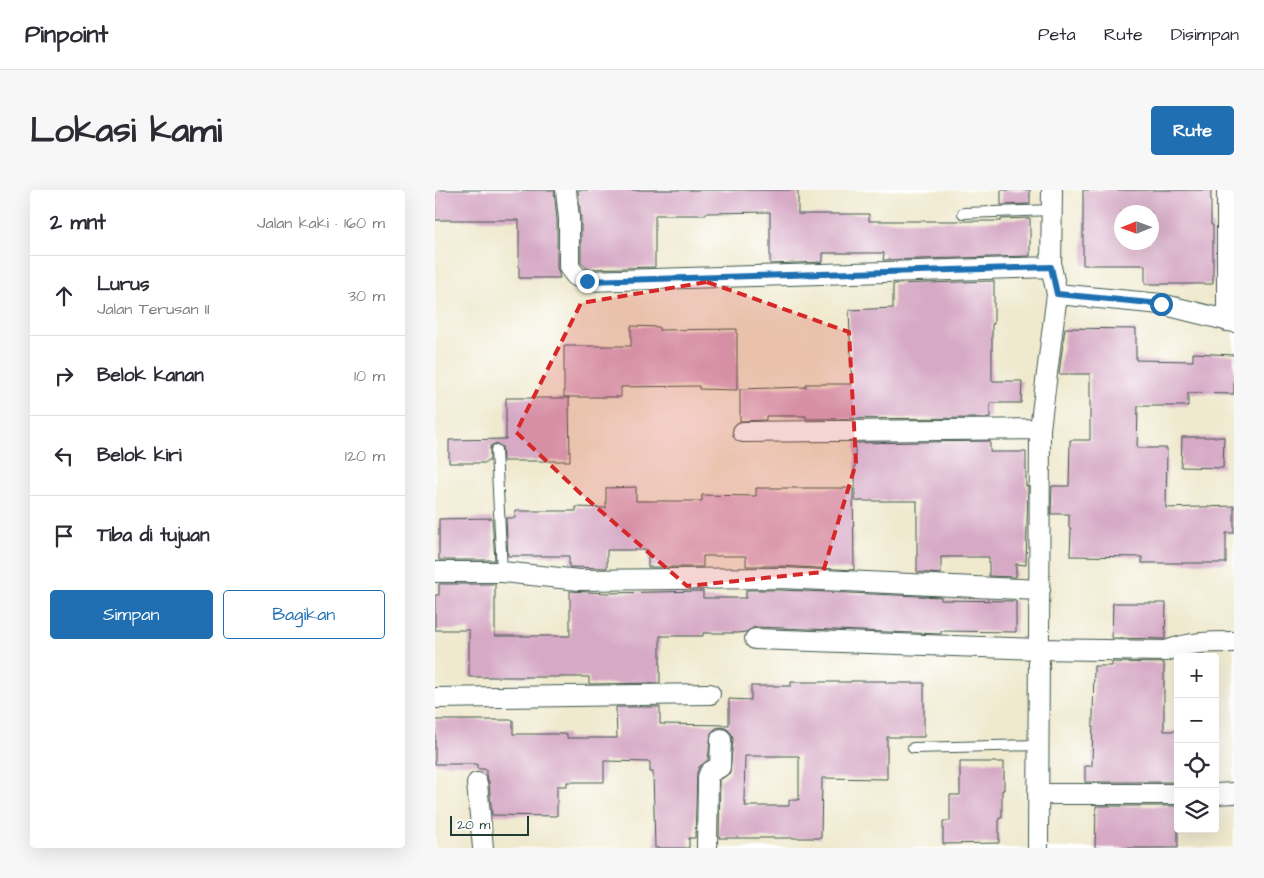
<!DOCTYPE html>
<html lang="id">
<meta charset="utf-8">
<style>
:root{--surface:#fff;--page:#f7f7f7;--text:#2b2b33;--muted:#7c7c81;--line:#e1e1e2;--accent:#1f6fb2}
body{margin:0;font-family:"Architects Daughter",sans-serif;background:var(--page);color:var(--text)}
.controls{position:absolute;right:15px;bottom:15px;display:grid;overflow:hidden;border-radius:5px;box-shadow:0 5px 20px #0002}
.controls button{width:45px;height:45px;display:grid;place-items:center;padding:0;border:0;border-bottom:1px solid var(--line);background:var(--surface);color:var(--text);font:25px sans-serif}
.compass{position:absolute;left:679px;top:15px;width:45px;height:45px;border-radius:50%;background:var(--surface);box-shadow:0 5px 20px #0002;rotate:269deg}
.scale{position:absolute;left:15px;bottom:12px;width:79px;box-sizing:border-box;padding-left:5px;border:2px solid #1f3d34;border-top:0;font-size:14px;line-height:18px;white-space:nowrap;color:#1f3d34;-webkit-text-stroke:4px #fff;paint-order:stroke}
.stop{position:absolute;width:15px;height:15px;margin:-11px;border:4px solid #1f6fb2;border-radius:50%;background:#fff}
.stop.end{background:#1f6fb2;border-color:#fff;box-shadow:0 1px 5px #0008}
.list{margin:0;padding:0;list-style:none}
h2{display:flex;justify-content:space-between;align-items:center;height:65px;margin:0;padding:0 20px;font-size:21px}
h2 small{font-size:16px;font-weight:400;color:var(--muted)}
.list li{display:grid;grid-template-columns:32px 1fr auto;gap:15px;align-items:center;box-sizing:border-box;height:80px;padding:0 20px;border-top:1px solid var(--line)}
.list b{display:block;font-size:19px;white-space:nowrap}
.list p{margin:0;font-size:16px;white-space:nowrap;color:var(--muted)}
.list em{font-size:16px;font-style:normal;color:var(--muted)}
.actions{display:flex;gap:10px;padding:15px 20px}
.actions a{flex:1;padding:11px 0;border:1px solid var(--accent);border-radius:5px;text-align:center;font-size:18px;color:var(--accent)}
.actions .main{background:var(--accent);color:#fff}
.icon{flex:none;width:28px;height:28px;fill:none;stroke:currentColor;stroke-width:2;stroke-linecap:round;stroke-linejoin:round}
.map{position:relative;flex:none;width:799px;height:658px;overflow:hidden;border-radius:5px}
header{display:flex;align-items:center;gap:30px;box-sizing:border-box;height:70px;padding:0 25px;background:var(--surface);border-bottom:1px solid var(--line)}
header strong{font-size:24px}
nav{display:flex;gap:28px;margin-inline-start:auto;font-size:18px}
.intro{display:flex;align-items:center;justify-content:space-between;box-sizing:border-box;height:120px;padding:0 30px}
h1{margin:0;font-size:35px}
.button{padding:12px 22px;border-radius:5px;background:var(--accent);color:#fff;font-size:18px;font-weight:700}
main{display:flex;gap:30px;padding:0 30px}
aside{flex:1;background:var(--surface);border-radius:5px;box-shadow:0 5px 20px #0002}
.map>svg:first-child{display:block}
</style>
<header>
<strong>Pinpoint</strong>
<nav><a>Peta</a><a>Rute</a><a>Disimpan</a></nav>
</header>
<div class="intro"><h1>Lokasi kami</h1><a class="button">Rute</a></div>
<main>
<aside>
<h2>2 mnt<small>Jalan kaki · 160 m</small></h2>
<ul class="list">
<li><svg class="icon" aria-label="ahead" viewBox="0 0 24 24"><path d="M12 20V5M6 11l6-6 6 6"/></svg><div><b>Lurus</b><p>Jalan Terusan II</p></div><em>30 m</em></li>
<li><svg class="icon" aria-label="right" viewBox="0 0 24 24"><path d="M7 20v-9h11M14 6l5 5-5 5"/></svg><div><b>Belok kanan</b></div><em>10 m</em></li>
<li><svg class="icon" aria-label="left" viewBox="0 0 24 24"><path d="M17 20v-9H6M10 6l-5 5 5 5"/></svg><div><b>Belok kiri</b></div><em>120 m</em></li>
<li><svg class="icon" aria-label="arrive" viewBox="0 0 24 24"><path d="M6 21V4h12l-3 4 3 4H6"/></svg><div><b>Tiba di tujuan</b></div></li>
</ul>
<div class="actions"><a class="main">Simpan</a><a>Bagikan</a></div>
</aside>
<div class="map">
<svg width="799" height="658" viewBox="0 0 799 658">
<rect width="100%" height="100%" fill="#fff"/>
<filter id="ink" filterUnits="userSpaceOnUse"><feTurbulence type="fractalNoise" baseFrequency=".02" numOctaves="2"/><feDisplacementMap in="SourceGraphic" scale="10" xChannelSelector="R" yChannelSelector="G"/><feConvolveMatrix kernelMatrix="1 2 1 2 8 2 1 2 1" color-interpolation-filters="sRGB"/></filter>
<filter id="wash" filterUnits="userSpaceOnUse"><feTurbulence type="fractalNoise" baseFrequency=".0096" numOctaves="4" result="noise"/><feDisplacementMap in="SourceGraphic" scale="20" xChannelSelector="R" yChannelSelector="G"/><feGaussianBlur stdDeviation="1.12" result="paint"/><feColorMatrix in="noise" values="0 0 0 0 0 0 0 0 0 0 0 0 0 0 0 0 0 1.4 0 .05"/><feComposite in="paint" operator="in"/></filter>
<g filter="url(#wash)">
<rect width="100%" height="100%" fill="#efe9ce"/>
<g id="blocks">
<path fill="#d6a9c5" fill-rule="evenodd" d="M0,0H119L122,30V77L125,88H84V30H0Z
M143,0H363V24H434V31H566V29L595,28V66L448,70L449,63H388V72L335,74V22L271,23V25H220V77L154,79L146,73V29Z
M566,0H595V14L566,15Z
M648,0H776V35H778V94H710V75H648ZM686,22H716V52H686Z
M559,91V134H557V191H587L586,213H555V228L371,229V226H331V230L305,231V199L371,197V194H417L414,120L458,118V94Z
M196,136L224,137V140L302,139V200L264,199V196L186,197V207H129V156H196Z
M630,138L701,139V170L758,171V163L799,165V204L753,203V216H703L702,258H732L731,318L799,316V343H791V373H707V367L635,366L636,338H634V324H616L617,296H634L635,250H655V184H624Z
M71,208H134L135,271H68L67,257L61,253L55,256V271H51V273H14V250L71,249Z
M747,247H789L788,278L746,277Z
M555,251V262H591V296H593L591,375L581,374V387L554,386V367H506V384L482,382V311H420V253Z
M201,297V311H267V305L321,306V298H418L419,380L346,376H311V366H268V377H213V360H172V378L134,377V366H73L71,328H80V321H141V317L171,318V298Z
M57,328L60,370H4V329Z
M4,394H60V446H135V401L172,403L268,401V408H311V400H345L506,407V410L581,411V442L506,441V444L320,437L311,442L302,443H268V446H225V493L154,494V487H34V440H0V405H4Z
M678,413H731L730,449L677,448Z
M677,472L729,473V541H743V592H650V576H657L659,476H677Z
M416,491H451V493H489V547H452V589L387,588L386,648H284L285,590L295,583L298,549L296,543L292,539L287,537L281,538L276,543L273,570L264,577L262,583L260,648H254V658H220L218,582H215V572L169,571V592H132V596H122V626L57,625L54,592L51,585V579H42V574H0V530H78V544H132V548H182L181,517H225V534L294,535V509L316,510V496H356V492H416ZM310,566H364V610H354V616H310L311,611H309Z
M525,572H569V600H567V628H564V653L508,654V631H515V605H525Z
M661,616H743V658H660Z"/>
</g>
</g>
<g filter="url(#ink)">
<use href="#blocks" fill-opacity="0" stroke="#3e574b" stroke-width="1"/>
<g fill="none" stroke-linecap="round" stroke-linejoin="round">
<g stroke="#3e574b" stroke-width="12">
<path id="service" d="M528,23L617,20
M61,260L67,382
M478,558L603,555"/>
</g>
<g stroke="#3e574b" stroke-width="22">
<path id="minor" d="M131,0L134,29V77L141,86L152,91L616,77
M792,0V131
M622,104L726,114L799,132
M308,242L605,239
M0,382H67L144,390L345,388L605,400
M320,449L603,459L731,461C754,452 774,452 799,452
M0,508L275,504
M42,593L48,658
M603,604H743
M780,604L799,603
M272,658L273,587L275,582L285,577L286,549
M603,658L605,239L622,104L616,77L617,0"/>
</g>
<use href="#service" stroke="#fff" stroke-width="10"/>
<use href="#minor" stroke="#fff" stroke-width="20"/>
</g>
</g>
<g fill="none" stroke-linecap="round" stroke-linejoin="round" filter="url(#ink)">
<path stroke="#1f6fb2" stroke-width="6" d="M152,91L616,77L622,104L726,114"/>
</g>
<path fill="#d62828" fill-opacity="0.2" stroke="#d62828" stroke-width="4" stroke-dasharray="10 6" stroke-linejoin="round" d="M272,92L414,142L421,273L388,382L252,396L145,303L81,242L146,113Z"/>
</svg>
<div class="controls">
<button>+</button>
<button>−</button>
<button><svg class="icon" aria-label="locate" viewBox="0 0 24 24"><circle cx="12" cy="12" r="6"/><path d="M12 2v4M12 18v4M2 12h4M18 12h4"/></svg></button>
<button><svg class="icon" aria-label="layers" viewBox="0 0 24 24"><path d="M12 4l9 5-9 5-9-5zM3 14l9 5 9-5"/></svg></button>
</div>
<svg class="compass" viewBox="-18 -18 36 36"><path d="M0-13l5 13h-10z" fill="#e53935"/><path d="M0 13l5-13h-10z" fill="#7c7c81"/></svg>
<div class="scale">20 m</div>
<div class="stop" style="left:726px;top:114px"></div>
<div class="stop end" style="left:152px;top:91px"></div>
</div>
</main>
